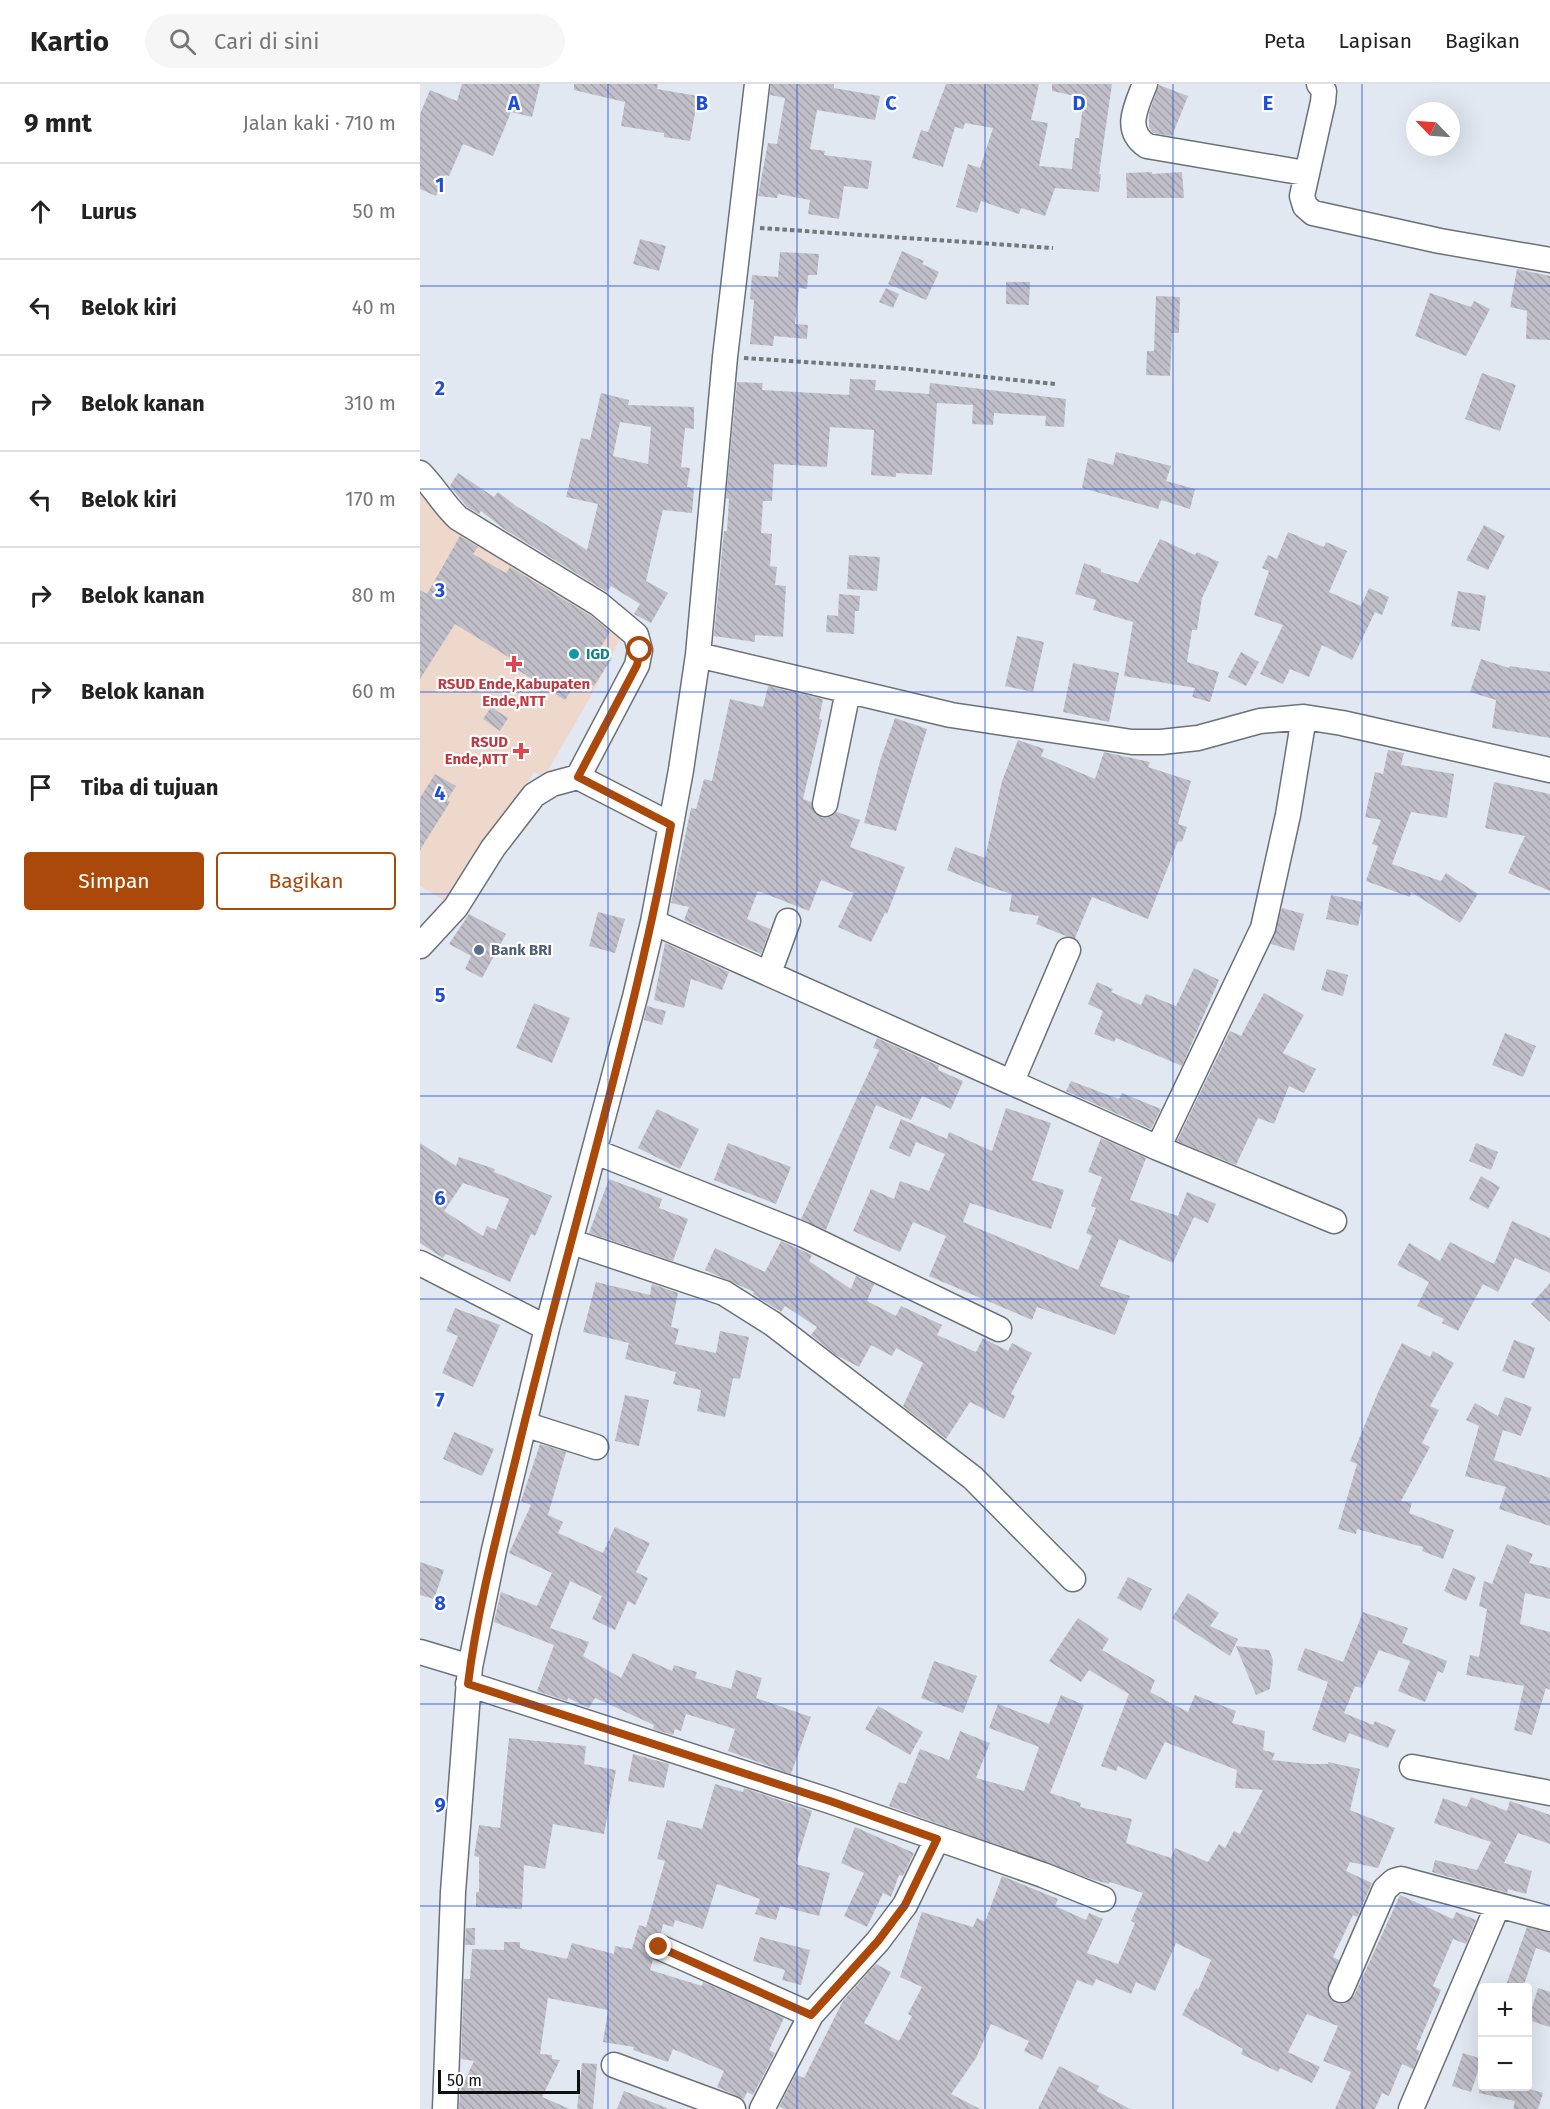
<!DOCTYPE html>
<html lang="id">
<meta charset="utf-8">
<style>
:root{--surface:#fff;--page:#f6f6f6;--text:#222;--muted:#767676;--line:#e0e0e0;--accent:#ab490a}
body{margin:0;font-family:"Fira Sans",sans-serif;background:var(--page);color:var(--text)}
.controls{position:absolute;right:18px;bottom:18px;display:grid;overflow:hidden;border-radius:6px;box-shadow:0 6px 24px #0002}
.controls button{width:54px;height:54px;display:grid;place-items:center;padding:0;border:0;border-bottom:2px solid var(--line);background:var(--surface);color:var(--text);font:30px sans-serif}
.compass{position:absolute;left:986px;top:18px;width:54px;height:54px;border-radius:50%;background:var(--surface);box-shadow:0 6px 24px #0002;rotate:295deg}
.scale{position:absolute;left:18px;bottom:15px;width:142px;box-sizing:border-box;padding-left:6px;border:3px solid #0d0f11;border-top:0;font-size:16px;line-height:21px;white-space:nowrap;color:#0d0f11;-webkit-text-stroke:4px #fff;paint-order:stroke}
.stop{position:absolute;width:18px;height:18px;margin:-14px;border:4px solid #ab490a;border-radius:50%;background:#fff}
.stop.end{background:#ab490a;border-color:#fff;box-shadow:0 2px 6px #0008}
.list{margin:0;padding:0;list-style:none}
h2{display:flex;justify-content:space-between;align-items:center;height:78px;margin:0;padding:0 24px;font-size:26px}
h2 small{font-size:20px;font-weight:400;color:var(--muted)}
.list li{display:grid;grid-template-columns:39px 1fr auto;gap:18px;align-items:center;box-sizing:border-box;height:96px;padding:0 24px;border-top:2px solid var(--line)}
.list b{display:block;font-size:22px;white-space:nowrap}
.list em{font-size:20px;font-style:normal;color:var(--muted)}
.actions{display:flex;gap:12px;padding:18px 24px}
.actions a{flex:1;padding:14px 0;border:2px solid var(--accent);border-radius:6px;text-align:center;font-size:21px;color:var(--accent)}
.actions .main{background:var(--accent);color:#fff}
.icon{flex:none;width:33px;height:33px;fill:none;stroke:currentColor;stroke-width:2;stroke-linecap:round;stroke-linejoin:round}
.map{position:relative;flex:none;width:1130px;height:2025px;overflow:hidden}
header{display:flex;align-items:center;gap:36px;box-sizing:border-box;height:84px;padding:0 30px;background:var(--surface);border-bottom:2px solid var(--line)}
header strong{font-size:28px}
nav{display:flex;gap:33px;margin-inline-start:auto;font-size:21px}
.search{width:420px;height:54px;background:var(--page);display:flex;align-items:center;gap:15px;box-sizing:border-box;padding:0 21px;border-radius:33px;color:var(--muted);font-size:22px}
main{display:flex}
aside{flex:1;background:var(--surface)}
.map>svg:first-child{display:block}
</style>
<header>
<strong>Kartio</strong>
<div class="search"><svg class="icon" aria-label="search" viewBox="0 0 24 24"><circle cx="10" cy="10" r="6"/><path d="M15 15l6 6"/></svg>Cari di sini</div>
<nav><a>Peta</a><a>Lapisan</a><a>Bagikan</a></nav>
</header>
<main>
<aside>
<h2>9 mnt<small>Jalan kaki · 710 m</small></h2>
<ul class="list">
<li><svg class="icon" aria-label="ahead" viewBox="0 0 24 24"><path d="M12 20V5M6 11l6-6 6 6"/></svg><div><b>Lurus</b></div><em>50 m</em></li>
<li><svg class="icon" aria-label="left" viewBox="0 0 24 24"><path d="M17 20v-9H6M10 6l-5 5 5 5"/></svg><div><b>Belok kiri</b></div><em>40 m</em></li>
<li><svg class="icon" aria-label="right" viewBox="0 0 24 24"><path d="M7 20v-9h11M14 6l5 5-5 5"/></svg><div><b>Belok kanan</b></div><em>310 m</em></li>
<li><svg class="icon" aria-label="left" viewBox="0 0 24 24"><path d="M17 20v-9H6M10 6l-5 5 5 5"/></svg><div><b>Belok kiri</b></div><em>170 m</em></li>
<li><svg class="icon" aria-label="right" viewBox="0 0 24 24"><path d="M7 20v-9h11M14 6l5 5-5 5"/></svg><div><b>Belok kanan</b></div><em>80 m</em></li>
<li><svg class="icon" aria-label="right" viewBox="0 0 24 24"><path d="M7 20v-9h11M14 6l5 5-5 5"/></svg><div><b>Belok kanan</b></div><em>60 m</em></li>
<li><svg class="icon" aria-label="arrive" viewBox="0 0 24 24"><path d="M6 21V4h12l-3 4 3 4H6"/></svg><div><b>Tiba di tujuan</b></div></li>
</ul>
<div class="actions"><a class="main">Simpan</a><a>Bagikan</a></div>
</aside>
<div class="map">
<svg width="1130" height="2025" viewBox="0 0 1130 2025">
<defs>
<pattern id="building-back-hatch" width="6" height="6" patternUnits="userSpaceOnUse" patternTransform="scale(1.5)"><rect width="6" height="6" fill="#c0bfc9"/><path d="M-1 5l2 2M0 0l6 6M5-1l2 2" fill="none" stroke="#a4a3ac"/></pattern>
</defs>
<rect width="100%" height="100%" fill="#e1e8f1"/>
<path fill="#eed8cb" d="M0,393L205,545L170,614L124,693L114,688L34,822L0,802Z"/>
<path fill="url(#building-back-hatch)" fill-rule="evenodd" d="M42,0H120L112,33L91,28L73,72L43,60L29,92L25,91L16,112L0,105V30L10,6L37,17Z
M154,0H238L237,5L278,12L270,57L244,53V49L201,42L205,18L154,6Z
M351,0H414V4L460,12L455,36L397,26L390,65L405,67L404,71L452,77L448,105L424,102L419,135L388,130L390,116L358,110L357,114L338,112L348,59L357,60L365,14L350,11Z
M526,0H619L611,36L628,39L619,82L652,85L655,54H659L663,20H659L660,13L632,7V0H692L679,90H681L679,108L635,104L625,132L601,124L599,130L561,117L557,129L536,123L548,80L560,84L573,44L545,39L543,45L535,43L523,83L492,74L501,46L508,48Z
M739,1L768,12L752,52L733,49L729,43V29Z
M732,88V90L762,88L764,114H707L706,89Z
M220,155L246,162L239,187L213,180Z
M482,167L504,177L502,180L519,188L506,216L468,200Z
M360,168L399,170L397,191H388L387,205L379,204L375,240L388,241L387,255L354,252L353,262L330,260L334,216L330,215L332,191L358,193Z
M1097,185L1130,192V256L1106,255L1107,227L1090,223Z
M586,198H610L609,221L586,220Z
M466,204L479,210L473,224L459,218Z
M1010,209L1051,223L1054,217L1070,225L1046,272L995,252Z
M736,212L760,213L759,249H752L750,292L726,291L727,267H734Z
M1062,289L1096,301L1080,347L1045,335Z
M430,295L456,296L455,306L509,310L510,299L646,315L644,343L625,342L626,332L574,329L573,341L552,340L553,321L517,319L512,391L476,389V393L451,391L454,346L410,343L407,383L354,380L352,417H343L341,449L352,450L350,482L357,483L355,501L366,502L363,553L335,551V558L294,552L304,447H307L309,415L306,414L317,298L343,299L342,306L429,311Z
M181,309L209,316L208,321L274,323V345L265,344L261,383L270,384L267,403L274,404L272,429L243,426L226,497L248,509L231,539L214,530L220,520L191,502L187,508L84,445L61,427L59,430L47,423L30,402L38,389L74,413L78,408L96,422L167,466L178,420L146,413L161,354L170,356ZM200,338L231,343L228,380L193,372Z
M696,368L751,382L746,397L775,405L770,425L741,416L738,425L662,404L668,374L693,381Z
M1064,441L1085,452L1068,486L1046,476Z
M868,448L904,463L906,458L927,467L909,508L941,522L949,504L969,513L962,531L955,528L932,576L902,561L889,593L870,585L863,600L840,590L863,541L834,531L849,487L842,484L848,471L857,475Z
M40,452L58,463L53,470L86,489L90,483L171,532L190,548L179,566L192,574L174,602L160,593L145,616L95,584L98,579L35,540L0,595V506L7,510Z
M740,455L775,471L777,468L799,478L782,514L777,546H772L767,578L799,588L790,618L772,613L775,604L704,592L713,538L673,526L676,516L655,510L664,479L681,485V488L718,499Z
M429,471L460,473L457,507L427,505Z
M1038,507L1066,512L1060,547L1031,542Z
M419,510L440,512L439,527H435L434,550L406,548L407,531L418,532Z
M597,552L624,558L613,608L585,602Z
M821,568L839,578L826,602L808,593Z
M1061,575L1089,584L1090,582L1130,588V654L1072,644L1076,616L1050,608Z
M653,579L699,589L689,638L643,628Z
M348,602L403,615L399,635L402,636L383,715L391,718L395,730L402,734L410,733L417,728L440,736L430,763L485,783L467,830L465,829L451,858L418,843L434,809L401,796L389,827L338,807L327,835L350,845L341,870L264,836L269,823L251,819L271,724L276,725L284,695L292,697L310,615L343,623Z
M71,623L88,634L80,647L63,635Z
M475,634L507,645L476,747L444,739L460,677Z
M598,656L624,665L621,672L675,695L684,668L730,678L728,683L771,697L758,740L767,743L762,758L758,757L728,835L672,813L655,854L646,852L616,840L619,832L589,827L592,810L566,802L527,786L535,763L565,774L582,697Z
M968,666L984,669L981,681L1034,690L1027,734L991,728L972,780L1021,797L1026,789L1058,810L1040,839L991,808L990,813L946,797L958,762L952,760L961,736L945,733L955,688L963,690Z
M15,690L36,702L27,716L30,718L0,766V714Z
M1074,698L1130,710V807L1088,789L1105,752L1065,744Z
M911,811L943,818L938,842L906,835Z
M862,824L884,830L874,867L851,860Z
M178,828L205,835L195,869L169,862Z
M49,830L86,850L62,894L45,885L51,872L29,860Z
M245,859L309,888L302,906L271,895L264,924L234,916Z
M774,884L799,896L762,982L696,954L694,958L674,950L683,927L668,920L677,898L693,905L691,908L721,921L726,910L756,922Z
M907,885L928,891L923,912L901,906Z
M844,909L884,931L863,969L896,985L884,1009L869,1002L854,1040L838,1034L816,1081L757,1057L810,947L821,952Z
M114,919L150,934L132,979L96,964Z
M227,922L246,927L242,941L224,936Z
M1085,949L1116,962L1103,993L1072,981Z
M457,954L519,982L518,986L543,997L531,1025L502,1012L491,1036L456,1021L406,1146L381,1135L459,966L453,964Z
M651,997L699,1015L702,1009L741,1025L731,1045L646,1007Z
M586,1024L631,1039L612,1096L644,1106L631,1145L550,1119L543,1138L658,1186L672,1152L666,1149L676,1124L671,1122L682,1093L668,1088L681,1054L726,1074L710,1116L758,1132L767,1108L796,1120L788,1139L774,1133L753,1179L699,1155L680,1202L710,1212L695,1251L617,1223L612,1236L509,1192L526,1152L493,1138L480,1168L433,1147L451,1105L474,1115L480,1097L509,1107L525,1070L496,1058L490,1073L469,1064L481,1035L527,1055L529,1048L572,1067Z
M237,1025L279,1045L260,1085L218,1064Z
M0,1059L36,1082L39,1073L75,1085L74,1088L132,1112L115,1152L111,1150L90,1198L26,1170L23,1174L0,1159ZM43,1099L89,1115L76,1146L67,1142L63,1152L24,1127Z
M308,1059L371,1083L356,1120L294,1096Z
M1056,1059L1078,1068L1071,1086L1049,1077Z
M1061,1092L1080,1103L1068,1125L1049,1115Z
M189,1095L242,1115L239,1124L268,1135L253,1177L169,1149Z
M1092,1137L1130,1154V1189L1095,1174L1078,1208L1063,1200L1038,1247L1022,1239L1024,1235L997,1222L1009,1198L977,1181L989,1159L1020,1177L1030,1158L1074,1180Z
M361,1157L392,1171L389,1177L431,1205L436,1192L454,1200L447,1217L476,1232L481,1222L522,1241L517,1251L556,1268L563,1254L588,1267L592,1259L612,1269L591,1310L595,1312L584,1335L550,1318L526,1355L483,1322L503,1279L476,1264L472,1272L451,1261L439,1283L416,1271L391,1251L397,1243L365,1222L361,1228L333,1210L334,1208L285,1186L295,1164L345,1188Z
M176,1198L230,1211L232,1200L258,1209L251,1243L259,1245L255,1260L296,1269L300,1247L329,1253L320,1295L313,1294L305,1333L277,1327L281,1306L253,1300L256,1288L205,1275L209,1259L163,1248Z
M1130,1199V1238L1111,1220Z
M35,1224L80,1241L53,1303L22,1289L38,1252L26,1247Z
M1094,1256L1115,1264L1104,1295L1082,1287Z
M982,1259L1010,1273L1013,1267L1034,1279L1010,1322L1019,1326L1002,1359L1010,1363L981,1417L992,1419L989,1429L1034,1446L1023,1475L1002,1467L1003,1463L937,1445L936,1450L918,1445L937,1380L930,1377L959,1306Z
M205,1311L229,1316L219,1362L195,1357Z
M1085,1313L1112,1323L1101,1352L1083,1346L1074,1376L1130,1394V1442L1079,1425L1086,1403L1045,1392L1059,1342L1046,1336L1055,1319L1078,1332Z
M34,1348L74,1365L62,1392L23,1375Z
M120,1360L146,1368L128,1431L143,1438L138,1449L183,1469L195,1443L230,1459L216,1488L228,1494L215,1521L208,1517L195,1546L172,1535L182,1512L150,1497L130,1544L169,1558L163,1572L201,1594L213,1569L252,1587L254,1581L277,1588L275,1594L311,1605L316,1586L342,1594L336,1614L391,1633L371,1690L308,1667L315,1645L266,1630L261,1647L255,1645L253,1651L233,1645L234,1641L175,1614L169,1624L148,1614L147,1617L117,1607L134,1561L74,1538L81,1508L117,1522L132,1489L89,1469L111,1421L101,1417Z
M1087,1460L1113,1470L1109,1479L1130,1484V1515L1105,1509L1100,1540L1130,1548V1606L1126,1604L1112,1651L1094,1646L1104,1602L1046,1591L1050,1571L1059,1573L1067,1525L1059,1522L1064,1497L1072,1500Z
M0,1478L24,1486L14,1515L0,1511Z
M1033,1484L1056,1493L1046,1517L1024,1507Z
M708,1493L732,1505L721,1527L697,1514Z
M768,1509L799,1529L790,1542L818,1555L810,1572L752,1534Z
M943,1528L988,1544L982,1559L1027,1577L1023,1589L1018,1587L1005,1618L978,1607L990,1577L959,1566L941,1604L935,1602L924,1629L953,1641L955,1637L976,1646L968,1664L929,1649L925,1659L892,1646L908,1598L877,1586L885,1564L923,1578Z
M658,1534L689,1555L682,1566L735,1596L730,1608L768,1628L775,1611L816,1627L812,1639L845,1647L843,1666L855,1669L852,1676L889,1680H908V1678L940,1685L930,1726L975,1744L958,1784L930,1778L926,1787L952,1799L937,1833L933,1831L913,1873L919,1876L907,1907L915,1919L923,1920L934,1912L980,1811L1033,1835L1036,1828L1056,1836L1046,1860L1033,1855L1013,1902L1021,1906L996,1965L1000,1967L993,1985L982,1980L969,2012L962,2009L955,2025H915L931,1988L903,1977L918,1942L887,1930L868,1968L900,1983L892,1999L860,1984L858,1988L821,1970L823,1965L762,1931L776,1904L778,1906L791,1876L756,1859L735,1907L716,1898L711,1910L676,1895L673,1902L657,1896L622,1976L604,1967L609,1957L571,1940L556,1974L531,2010L560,2025H365L359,2023L378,1986L377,1991L384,1994L423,1917L456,1880L471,1888L444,1939L479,1957L492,1932L488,1930L502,1903L480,1893L502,1828L553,1843L557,1834L565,1838L582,1792L638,1815L635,1822L666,1836L669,1829L683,1835L667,1869L698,1880L715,1839L711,1837L723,1809L690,1798L689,1800L674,1796L469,1722L479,1698L486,1700L500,1665L529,1676L540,1647L570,1659L556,1694L604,1707L619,1663L569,1644L578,1620L629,1640L641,1611L664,1621L630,1709L661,1719L660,1723L712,1735L706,1759L751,1774L755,1764L788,1778L799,1760L805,1764L814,1747L820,1750L843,1706L815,1704L817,1686L745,1658L726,1696L698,1682L696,1687L681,1682L709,1610L669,1586L661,1598L629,1577Z
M816,1562L849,1566L853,1576L850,1605L836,1611Z
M514,1577L557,1592L543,1629L501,1614Z
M458,1622L503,1648L490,1671L445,1645Z
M89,1654L166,1662L164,1680L196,1686L184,1750L133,1740L125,1785L104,1781L102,1825L56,1823V1808H59V1773L54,1772L59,1741L80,1744Z
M213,1670L249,1680L244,1704L208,1697Z
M295,1700L323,1708L324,1704L392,1727L376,1780L410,1789L399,1832L360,1822L356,1836L335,1830L340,1815L297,1800L283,1845L255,1836L253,1843L243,1840L241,1849L231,1851L226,1858L227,1871L233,1876L230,1886L282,1902L283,1898L364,1934L349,1966L355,1969L333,2011L327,2008L324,2015L297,2003L304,1987L253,1965L248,1978L213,1966L214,1963L183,1958L188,1926L128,1914L120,1970L132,1971V1975L140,1976L122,2013L150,2025H39L40,2007L54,1977L41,1975L44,1895H50L52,1865L84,1866V1858H100V1864L147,1875L152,1859L194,1870L195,1862L212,1865L219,1841L226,1843L245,1777L237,1775L247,1736L282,1745Z
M1051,1713L1087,1727L1090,1717L1130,1731V1760L1098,1749L1084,1779L1112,1787L1106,1810L1088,1805L1087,1809L1012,1788L1015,1776L1057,1786L1071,1758L1014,1739L1023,1714L1047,1723Z
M435,1743L494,1769L483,1792L479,1791L471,1813L463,1809L447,1843L424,1832L444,1789L421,1779Z
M1107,1843L1130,1849V1869L1116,1864L1103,1904H1085Z
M46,1844H55V1861H45Z
M340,1853L390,1866L381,1901L362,1896L365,1886L333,1877Z
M1118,1904L1130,1908V1943L1108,1936Z
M1043,1969L1062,1975L1051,2008L1032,2002Z
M162,1979L177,1980L173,2025H157Z
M639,1982L679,2002L677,2007L710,2025H618Z
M1060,2002H1100L1123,2009L1118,2025H1093L1095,2017L1059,2009Z
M204,2007L247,2024V2025H197Z"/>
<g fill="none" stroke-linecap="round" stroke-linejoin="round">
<g stroke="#6b7178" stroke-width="27">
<path id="minor" d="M725,0C716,23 703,46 727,62L885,89
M899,0L904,7L903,18L882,112L885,122L893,129L1020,157L1130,176
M0,389C15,404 23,420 38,434L179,520L216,551L220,566L217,581L158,693L251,741
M278,571L531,631L712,658H741L778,654L840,637L884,633L922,639L1130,686
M405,720L428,607
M233,838L738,1064L914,1137
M0,862L36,823L73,764L114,711L132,700L158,693
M349,889L368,837
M592,997L648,866
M738,1064L843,844L868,731L884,633
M176,1068L384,1151L579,1245
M152,1158L304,1209L353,1240L553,1394L653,1495
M0,1179L127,1244
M104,1340L176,1363
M0,1568L50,1583
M48,1600L410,1717L623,1791L683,1815
M992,1683L1130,1709
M239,1863L391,1931
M921,1906L965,1805L974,1797L981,1795L1130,1835
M194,1981L313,2025
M25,2025L33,1808L50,1583L74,1466L127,1244L215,913L233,838L261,686L278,571L305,273L337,0
M342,2025L391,1931L458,1857L485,1821L517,1755
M991,2025L1078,1821"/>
</g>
<path stroke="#74797e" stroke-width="4" stroke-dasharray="4.5 3" stroke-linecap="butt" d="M340,144L633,164
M324,274L478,284L635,300"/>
<use href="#minor" stroke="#fff" stroke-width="24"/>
</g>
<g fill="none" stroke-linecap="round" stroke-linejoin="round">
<path stroke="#ab490a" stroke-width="8" d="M220,566L217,581L158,693L251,741C212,949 150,1151 100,1357C81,1437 58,1518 48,1600L410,1717L517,1755L485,1821L458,1857L391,1931L239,1863"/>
</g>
<path fill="none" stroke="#1d4ed8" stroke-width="1.5" stroke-opacity="0.55" d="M188,0V2025M377,0V2025M565,0V2025M753,0V2025M942,0V2025M0,202H1130M0,405H1130M0,608H1130M0,810H1130M0,1012H1130M0,1215H1130M0,1418H1130M0,1620H1130M0,1822H1130"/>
<circle fill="#0f9aa8" stroke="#fff" stroke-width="2" cx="154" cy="570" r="6"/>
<g fill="#e0444e" stroke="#fff" stroke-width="2">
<path d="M91 571h6v6h6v6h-6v6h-6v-6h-6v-6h6z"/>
<path d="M98 658h6v6h6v6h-6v6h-6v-6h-6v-6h6z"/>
</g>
<circle fill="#5c6f8a" stroke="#fff" stroke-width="2" cx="59" cy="866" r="6"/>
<g text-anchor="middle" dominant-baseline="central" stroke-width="4.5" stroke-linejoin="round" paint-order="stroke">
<g font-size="15" font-weight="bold" fill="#0d838f" stroke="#fff" text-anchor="start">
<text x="166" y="570">IGD</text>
</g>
<g font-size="15" font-weight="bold" fill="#be3a42" stroke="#fff">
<text x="94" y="600">RSUD Ende,Kabupaten<tspan x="94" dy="17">Ende,NTT</tspan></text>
<text x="88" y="658" text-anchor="end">RSUD<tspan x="88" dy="17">Ende,NTT</tspan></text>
</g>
<g font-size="15" font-weight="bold" fill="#4e5e75" stroke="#fff" text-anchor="start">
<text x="71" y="866">Bank BRI</text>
</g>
</g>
<g font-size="20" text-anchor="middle" font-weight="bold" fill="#1d4ed8" stroke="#fff" stroke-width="4.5" stroke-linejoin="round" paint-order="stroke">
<text x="94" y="26">A</text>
<text x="282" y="26">B</text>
<text x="471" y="26">C</text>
<text x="659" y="26">D</text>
<text x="848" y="26">E</text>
<text x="20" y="108">1</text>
<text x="20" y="311">2</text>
<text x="20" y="513">3</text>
<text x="20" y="716">4</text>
<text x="20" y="918">5</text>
<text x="20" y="1121">6</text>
<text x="20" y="1323">7</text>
<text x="20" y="1526">8</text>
<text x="20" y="1728">9</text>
</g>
</svg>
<div class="controls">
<button>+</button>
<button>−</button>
</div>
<svg class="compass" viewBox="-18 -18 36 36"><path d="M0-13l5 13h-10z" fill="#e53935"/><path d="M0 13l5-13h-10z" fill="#767676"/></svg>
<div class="scale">50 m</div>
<div class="stop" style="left:220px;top:566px"></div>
<div class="stop end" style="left:239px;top:1863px"></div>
</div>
</main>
